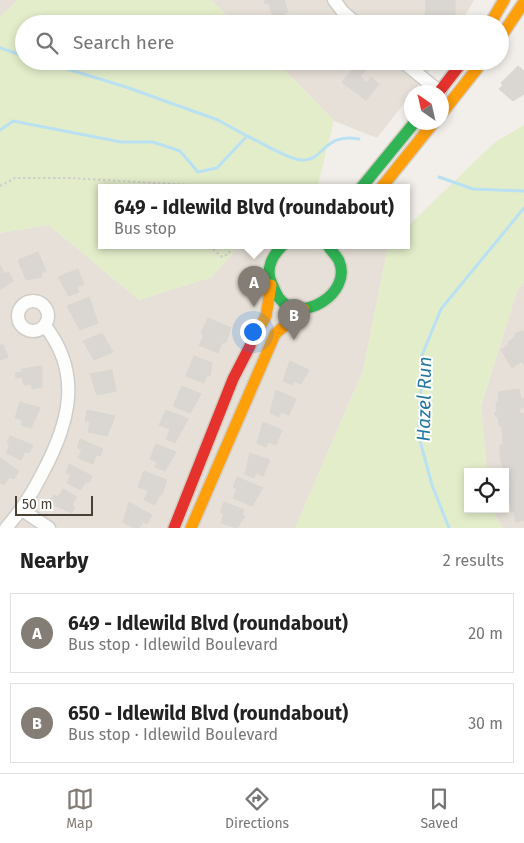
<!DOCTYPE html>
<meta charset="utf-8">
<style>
:root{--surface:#fff;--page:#f2f2f2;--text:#222;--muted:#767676;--line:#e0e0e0;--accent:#847d75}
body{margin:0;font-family:"Fira Sans",sans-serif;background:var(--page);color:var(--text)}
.controls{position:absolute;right:15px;bottom:15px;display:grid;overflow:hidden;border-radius:0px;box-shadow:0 2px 8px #0003}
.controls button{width:45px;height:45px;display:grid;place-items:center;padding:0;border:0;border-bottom:1px solid var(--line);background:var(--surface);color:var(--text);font:25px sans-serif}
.compass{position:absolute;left:404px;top:85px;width:45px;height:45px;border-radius:50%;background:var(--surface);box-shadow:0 2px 8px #0003;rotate:326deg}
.scale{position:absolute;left:15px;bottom:12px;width:78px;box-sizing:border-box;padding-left:5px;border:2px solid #494036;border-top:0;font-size:14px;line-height:18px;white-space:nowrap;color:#494036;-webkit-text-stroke:4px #fff;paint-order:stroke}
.you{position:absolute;left:252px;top:331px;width:18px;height:18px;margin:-12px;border:4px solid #fff;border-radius:50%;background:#1a73e8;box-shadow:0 0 0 8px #1a73e833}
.badge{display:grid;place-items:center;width:32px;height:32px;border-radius:50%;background:var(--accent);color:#fff;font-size:16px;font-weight:700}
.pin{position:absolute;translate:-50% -41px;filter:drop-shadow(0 1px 2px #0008)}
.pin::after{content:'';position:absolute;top:26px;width:18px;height:15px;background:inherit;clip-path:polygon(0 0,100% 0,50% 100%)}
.popup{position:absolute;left:98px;top:184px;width:312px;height:65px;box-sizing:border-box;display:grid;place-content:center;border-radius:0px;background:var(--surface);filter:drop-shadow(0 1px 4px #0005);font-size:16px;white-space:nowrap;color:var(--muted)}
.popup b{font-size:19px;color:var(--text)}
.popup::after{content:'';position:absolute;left:50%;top:100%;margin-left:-10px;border:10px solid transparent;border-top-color:var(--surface)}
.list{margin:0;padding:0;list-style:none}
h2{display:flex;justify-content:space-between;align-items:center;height:65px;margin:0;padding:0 20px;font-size:21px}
h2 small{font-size:16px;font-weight:400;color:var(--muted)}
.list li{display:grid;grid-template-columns:32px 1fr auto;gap:15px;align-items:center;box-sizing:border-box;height:80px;margin:0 10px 10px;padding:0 10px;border:1px solid var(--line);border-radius:0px}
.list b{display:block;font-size:19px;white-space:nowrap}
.list p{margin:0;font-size:16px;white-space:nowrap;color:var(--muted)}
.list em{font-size:16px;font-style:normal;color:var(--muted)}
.icon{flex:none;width:28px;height:28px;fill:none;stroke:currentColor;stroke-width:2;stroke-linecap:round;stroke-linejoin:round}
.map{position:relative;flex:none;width:524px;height:528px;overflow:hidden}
.search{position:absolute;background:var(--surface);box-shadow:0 2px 8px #0003;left:15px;right:15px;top:15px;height:55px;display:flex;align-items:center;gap:12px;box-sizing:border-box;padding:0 18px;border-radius:28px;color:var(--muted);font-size:19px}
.sheet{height:245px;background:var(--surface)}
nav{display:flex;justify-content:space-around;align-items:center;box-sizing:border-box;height:70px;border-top:1px solid var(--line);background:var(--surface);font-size:14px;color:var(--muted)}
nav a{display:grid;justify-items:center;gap:2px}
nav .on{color:var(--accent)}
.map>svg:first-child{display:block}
</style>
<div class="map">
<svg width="524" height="528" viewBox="0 0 524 528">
<rect width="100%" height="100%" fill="#f2efeb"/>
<path fill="#e6e0d8" d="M0,0H18L0,17Z
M211,0H474L460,24H236Z
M276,61H437L377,138L334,121Z
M49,225L139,300L212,277L239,246H388L363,371L295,528H0V233Z
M524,282V528H503L491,509H505V472H487L481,406L517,291Z"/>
<path fill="#e3edca" d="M18,0H211L236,24H24V61H276L334,121L317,188H101V246H239L212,277L139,300L49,225L0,233V17Z
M524,125V282L517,291L481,405L487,472H468V509H491L503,528H295L363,371L388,246H406L407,227L495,142Z"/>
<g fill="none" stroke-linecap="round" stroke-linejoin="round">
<path stroke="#b9e1f2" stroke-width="3" d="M0,48L24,56
M41,61L126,87L218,120L247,136
M0,130L13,121L121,142H153L180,151L198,172L217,168L247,136C261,142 287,159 301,160C324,162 323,132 359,139
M439,177L473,189L524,191
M449,528L432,485L419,437L422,355L441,309L524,208"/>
</g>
<path fill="#dad6d2" stroke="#dad6d1" d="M264,0H284L288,12L285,13V15L273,16L268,3L265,4Z
M426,0H455V20L443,18L436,19V24H425Z
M305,61H321L310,67Z
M360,61L368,67L360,77L367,82L371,77L379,84L366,100L342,82Z
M518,66L524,71V94L513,101L499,89L503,85L501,83Z
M38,252L46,271L41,273L42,277L26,280L18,260Z
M1,266L4,274L9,272L13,281L0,290Z
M78,269L84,284L77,287L79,292L69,296L58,277Z
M89,297L98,323L80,330L67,306Z
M208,318L231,328L226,342L222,343L218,353L199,345L204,335L201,333Z
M524,331V365L521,362L512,368L501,350L509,345L508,342L515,337L516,333Z
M102,333L113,352L94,360L83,341Z
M0,345H3L8,357L0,360Z
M194,356L212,363L210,376L207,374L204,383L186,376Z
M290,361L309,370L301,384L294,381L292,385L283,381Z
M42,366V387L32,389L31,384L24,385L22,377L16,378L15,373L22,372L21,369Z
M112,370L116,391L97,395L90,374Z
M182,386L201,394L190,413L173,406Z
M519,389L521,399L524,398V407L519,409L520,413L524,414V520L516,522L514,512H511V504L507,501L509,496L508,488L511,487L510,478L508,479L507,469L504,470L500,457V445H503L502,426L500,427L498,418L494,414L497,411L496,402H499L498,392Z
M276,390L296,399L289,415L281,412L279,417L270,413Z
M20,402L40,408L31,428L21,425L23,420L15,418Z
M87,410L115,416L107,436L88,432L90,422L85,421Z
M166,410L188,419L175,443L166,439L170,429L159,425Z
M263,422L282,430L276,445L268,442L266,447L257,443Z
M10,436L33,445L29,453L25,451L21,460L6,453L10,444L7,443Z
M80,439L103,449L100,456L96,455L93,464L78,458L82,449L77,448Z
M156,444L176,452L165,471L155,467L157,462L150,459Z
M250,453L270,460L263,476L256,473L254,478L245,474Z
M0,458L19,471L14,479L9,477L4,485L0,483Z
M69,464L92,476L89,483L85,482L81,490L67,483L71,475L66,473Z
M144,471L167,480L162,494L159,496L155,505L144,500L148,491L138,487Z
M237,477L263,488L252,506L233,498L237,489L233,487Z
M63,489L77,497L72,505L75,507L72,513L49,503L54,495L58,497Z
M129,502L152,515L147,524L143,522L139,528H134L123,522Z
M224,502L244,510L242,515L245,516L237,528L221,523L224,514L220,512Z"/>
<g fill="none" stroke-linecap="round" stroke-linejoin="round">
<g stroke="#d0cdc8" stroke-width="15">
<path id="street" d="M334,0L343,12L357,24
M402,61L440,92
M18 316a15 15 0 1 1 30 0a15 15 0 1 1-30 0Z
M22,510L49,528
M6,528C21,511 32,494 42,474C69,424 83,374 45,326"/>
</g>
<g stroke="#d2ccc2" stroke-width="14">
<path id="fast" d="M361,188L415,122
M282,246C272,256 265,270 272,284C274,288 276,294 279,298C300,326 353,293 339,261C337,256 331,251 328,246"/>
</g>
<g stroke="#d2ccc2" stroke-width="14">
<path id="slow" d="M490,24L504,0
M500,38L524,2
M442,113L483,61
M381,188L434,122
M250,346L266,316L271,285
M191,528L275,334L304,309"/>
</g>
<g stroke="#d2ccc2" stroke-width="14">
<path id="jam" d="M439,92L463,61
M174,528L233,379L250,346"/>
</g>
<path stroke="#d2cfca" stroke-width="2" stroke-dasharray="2.5 2.5" stroke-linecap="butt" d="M0,186L15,178H70L190,185L194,188
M209,246L222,257L228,254L234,246"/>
<use href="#street" stroke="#fdfdfc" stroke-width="12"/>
<use href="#fast" stroke="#30b455" stroke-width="11"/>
<use href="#slow" stroke="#ff9f0a" stroke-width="11"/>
<use href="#jam" stroke="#e5322d" stroke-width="11"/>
</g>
<g text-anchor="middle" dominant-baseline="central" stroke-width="4" stroke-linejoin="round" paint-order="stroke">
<g font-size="19" font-style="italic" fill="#247aa3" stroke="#fff">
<text transform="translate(424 399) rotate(-89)">Hazel Run</text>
</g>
</g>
</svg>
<div class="controls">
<button><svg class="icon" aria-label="locate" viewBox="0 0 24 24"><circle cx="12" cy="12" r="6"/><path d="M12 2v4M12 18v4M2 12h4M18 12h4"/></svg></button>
</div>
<svg class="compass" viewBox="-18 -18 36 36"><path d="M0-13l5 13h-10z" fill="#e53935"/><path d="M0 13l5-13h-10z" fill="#767676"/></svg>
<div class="scale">50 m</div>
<div class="you"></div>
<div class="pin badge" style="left:254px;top:307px">A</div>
<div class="popup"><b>649 - Idlewild Blvd (roundabout)</b>Bus stop</div>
<div class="pin badge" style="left:294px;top:340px">B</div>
<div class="search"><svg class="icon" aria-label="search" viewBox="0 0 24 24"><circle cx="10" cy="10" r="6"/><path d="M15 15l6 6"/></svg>Search here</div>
</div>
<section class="sheet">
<h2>Nearby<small>2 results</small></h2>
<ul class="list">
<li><span class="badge">A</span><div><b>649 - Idlewild Blvd (roundabout)</b><p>Bus stop · Idlewild Boulevard</p></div><em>20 m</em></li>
<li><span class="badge">B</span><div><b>650 - Idlewild Blvd (roundabout)</b><p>Bus stop · Idlewild Boulevard</p></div><em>30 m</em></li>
</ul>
</section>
<nav>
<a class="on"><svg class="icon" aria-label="map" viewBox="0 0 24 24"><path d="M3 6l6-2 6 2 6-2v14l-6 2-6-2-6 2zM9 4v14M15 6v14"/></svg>Map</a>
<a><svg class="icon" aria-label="directions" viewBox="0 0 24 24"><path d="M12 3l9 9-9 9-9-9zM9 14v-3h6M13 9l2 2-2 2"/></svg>Directions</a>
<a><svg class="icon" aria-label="saved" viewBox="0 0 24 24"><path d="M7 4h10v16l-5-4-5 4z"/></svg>Saved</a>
</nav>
